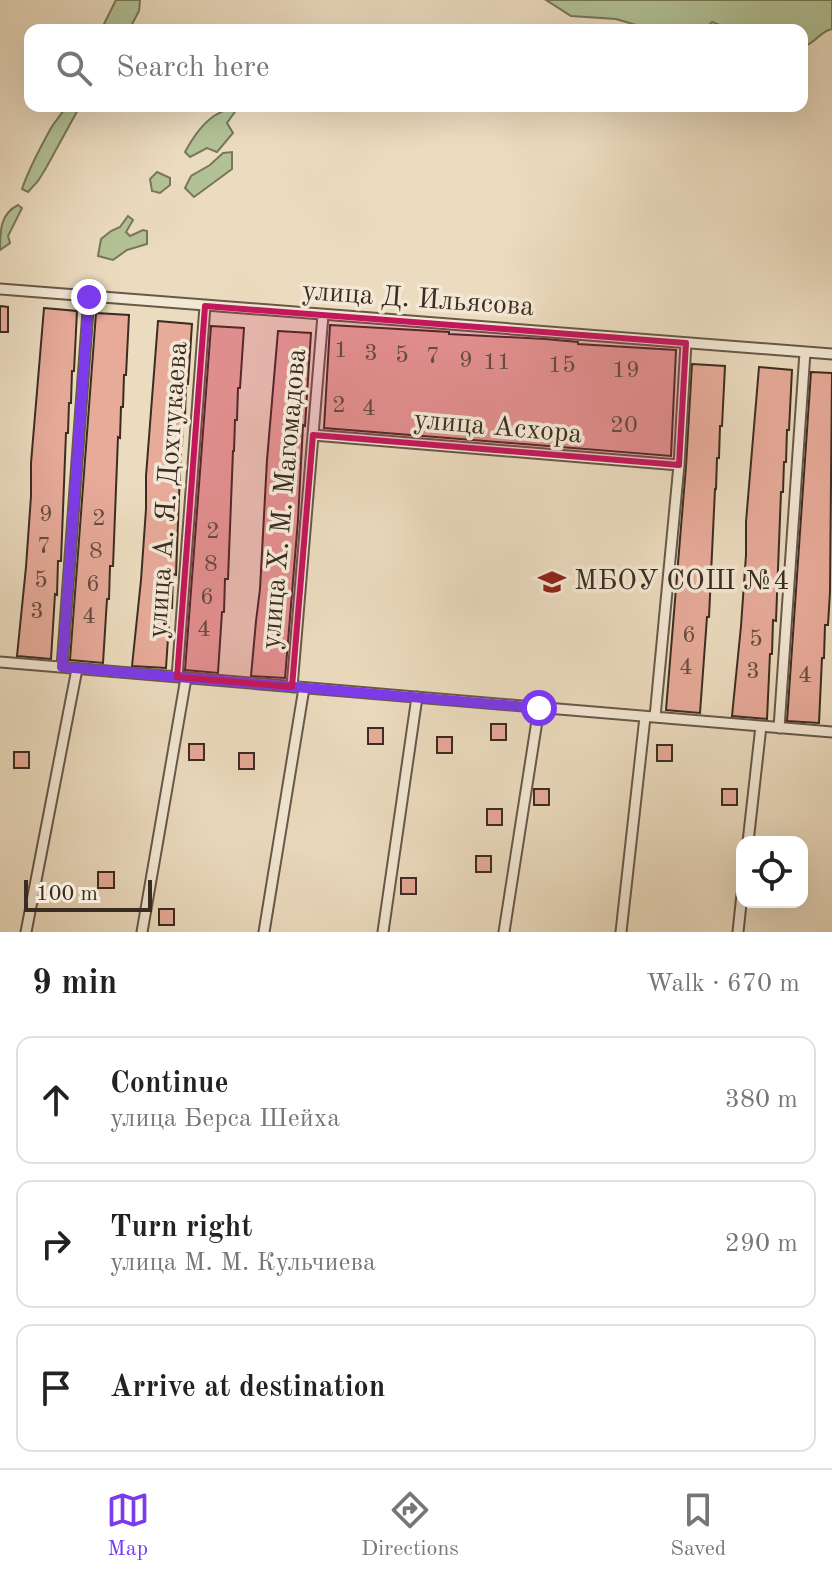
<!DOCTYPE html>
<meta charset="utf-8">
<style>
:root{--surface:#fff;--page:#f2f2f2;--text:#222;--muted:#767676;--line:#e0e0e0;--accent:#7c3aed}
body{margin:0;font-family:"Old Standard TT",serif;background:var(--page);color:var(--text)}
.controls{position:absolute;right:24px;bottom:24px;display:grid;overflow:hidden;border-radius:16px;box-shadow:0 8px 32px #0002}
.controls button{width:72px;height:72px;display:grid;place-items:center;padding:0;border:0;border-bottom:2px solid var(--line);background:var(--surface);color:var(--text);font:40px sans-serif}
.scale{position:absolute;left:24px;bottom:20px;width:128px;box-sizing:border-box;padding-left:8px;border:4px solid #3b2c21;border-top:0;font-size:22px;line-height:28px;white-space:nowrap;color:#3b2c21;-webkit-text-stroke:6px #f3e8d5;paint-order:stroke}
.stop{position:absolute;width:24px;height:24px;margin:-18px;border:6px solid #7c3aed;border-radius:50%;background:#fff}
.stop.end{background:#7c3aed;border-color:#fff;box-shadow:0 2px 8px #0008}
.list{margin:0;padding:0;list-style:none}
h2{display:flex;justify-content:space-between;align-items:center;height:104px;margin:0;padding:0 32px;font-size:34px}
h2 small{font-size:26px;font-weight:400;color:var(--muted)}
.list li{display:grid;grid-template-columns:52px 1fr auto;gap:24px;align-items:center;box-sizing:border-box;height:128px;margin:0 16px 16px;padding:0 16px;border:2px solid var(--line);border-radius:16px}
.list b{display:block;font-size:30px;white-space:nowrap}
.list p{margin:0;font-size:26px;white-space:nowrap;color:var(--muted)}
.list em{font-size:26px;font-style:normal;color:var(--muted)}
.icon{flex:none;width:44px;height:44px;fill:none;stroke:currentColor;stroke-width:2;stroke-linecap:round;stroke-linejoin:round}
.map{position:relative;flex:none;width:832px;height:932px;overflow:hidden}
.search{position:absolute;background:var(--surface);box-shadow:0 8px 32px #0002;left:24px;right:24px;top:24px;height:88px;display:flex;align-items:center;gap:20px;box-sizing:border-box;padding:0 28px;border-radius:16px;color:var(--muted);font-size:30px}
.sheet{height:536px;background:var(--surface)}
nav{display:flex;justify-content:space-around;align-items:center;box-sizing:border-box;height:112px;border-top:2px solid var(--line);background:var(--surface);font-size:22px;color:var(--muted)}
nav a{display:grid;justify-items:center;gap:4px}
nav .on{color:var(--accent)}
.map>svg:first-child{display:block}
</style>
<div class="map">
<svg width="832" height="932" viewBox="0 0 832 932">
<rect width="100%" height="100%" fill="#ecdcbf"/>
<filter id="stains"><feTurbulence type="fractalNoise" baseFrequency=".0025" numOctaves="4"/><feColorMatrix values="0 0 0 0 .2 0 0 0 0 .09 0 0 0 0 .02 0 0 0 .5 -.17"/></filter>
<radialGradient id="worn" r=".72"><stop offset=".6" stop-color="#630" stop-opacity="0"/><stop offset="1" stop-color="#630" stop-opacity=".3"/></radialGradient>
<path fill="#b3c295" stroke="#77775b" stroke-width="2" d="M116,0H140L139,11L129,30H101Z
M546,0H832V29C820,31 814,45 802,47V30H732L712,22L704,30H653L616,19L571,16Z
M66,106H80L46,168L38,181L28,192L22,189C29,168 40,148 51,128C56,120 62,114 66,106Z
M231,106H239L227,123L233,133L217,152L207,148L190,157L185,152C192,139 202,124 214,116C220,112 226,111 231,106Z
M232,152V169L194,197L185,188L191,176L210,165L223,153Z
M157,172L170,178V185L160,193L152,191L150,179Z
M18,205L22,208L8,236L10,243L0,250C0,231 0,214 18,205Z
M128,216L133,220L126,232L130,236L143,230L147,231V244L127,250L113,260L98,256L101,239L111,231L120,227Z"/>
<path fill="#e8ab9a" stroke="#3b2c21" stroke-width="2" d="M0,306L8,307V332H0Z
M44,308L77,311L74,371H72L71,403H69L68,433H66L61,561H58L57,595L55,594L51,659L17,656L26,567L31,496V463Z
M96,313L129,315L126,375H124L123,407H121L120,438L118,437L113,566H110L109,599H107L103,663L70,660Z
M158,321L192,324L188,384H186L185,416H183L182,446H181L176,575L173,574L172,608H170L166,668L132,666L141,580L146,509V476Z
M330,325L449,332V334L545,339L578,342V344L676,350L671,456L324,428Z
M211,326L244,328L240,388H238L237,420H235L234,451H233L228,579H225L224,612H222L218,673L185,670Z
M278,331L311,333L305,426L303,425L298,520L285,678L251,676L256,621L260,589L267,460Z
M692,364L725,366L722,426H720L719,458H717L716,489H715L709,617H707L700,713L666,710L686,466Z
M759,367L792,370L789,430H787L786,462H784L783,492H781L776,621L773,620L772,654H770L767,719L732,716L741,626L746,555V522Z
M811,372L832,373L830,592L828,625H825L824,658H822L819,723L787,721Z
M491,724H506V740H491Z
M368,728H383V744H368Z
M437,737H452V753H437Z
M189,744H204V760H189Z
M657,745H672V761H657Z
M14,752H29V768H14Z
M239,753H254V769H239Z
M534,789H549V805H534Z
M722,789H737V805H722Z
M487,809H502V825H487Z
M476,856H491V872H476Z
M98,872H114V888H98Z
M401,878H416V894H401Z
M159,909H174V925H159Z"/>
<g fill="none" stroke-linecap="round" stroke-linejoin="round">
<g stroke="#675848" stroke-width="13">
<path id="minor" d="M0,289L832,354
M313,435L679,465
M0,662L832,732
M62,667L89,297
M177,677L205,306
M292,687L323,315
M655,717L679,465L686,343
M779,728L805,352
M748,842L761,726
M26,932L77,669
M142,932L186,678
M264,932L304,688
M383,932L417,697
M504,932L539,708
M621,932L645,717
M738,932L742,894"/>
</g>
<use href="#minor" stroke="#f3e8d5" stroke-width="9"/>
</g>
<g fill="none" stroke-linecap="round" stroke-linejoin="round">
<path stroke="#7c3aed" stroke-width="10" d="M89,297L62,667L539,708"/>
</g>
<path fill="#c2185b" fill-opacity="0.2" stroke="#c2185b" stroke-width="6" stroke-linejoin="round" d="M205,306L686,343L679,465L313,435L292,687L177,677Z"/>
<defs>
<g id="school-bare" transform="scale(2.16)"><path d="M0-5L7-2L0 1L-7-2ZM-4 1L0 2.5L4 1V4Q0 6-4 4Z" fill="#8f2418" stroke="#f3e8d5" stroke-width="2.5" paint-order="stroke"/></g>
</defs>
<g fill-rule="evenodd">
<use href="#school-bare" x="552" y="582"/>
</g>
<g text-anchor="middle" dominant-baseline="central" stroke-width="7" stroke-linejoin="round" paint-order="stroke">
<g font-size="24" fill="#664c3f">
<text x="341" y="351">1</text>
<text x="371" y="354">3</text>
<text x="402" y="356">5</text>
<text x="433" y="357">7</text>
<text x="466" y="361">9</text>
<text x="497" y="363">11</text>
<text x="562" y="366">15</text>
<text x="626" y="371">19</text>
<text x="339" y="406">2</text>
<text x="369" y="409">4</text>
<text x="624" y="426">20</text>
<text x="46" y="515">9</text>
<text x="99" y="519">2</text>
<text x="213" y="532">2</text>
<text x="44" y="547">7</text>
<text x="96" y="552">8</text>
<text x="211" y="565">8</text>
<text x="41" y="581">5</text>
<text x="93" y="585">6</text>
<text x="207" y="598">6</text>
<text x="37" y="612">3</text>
<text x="89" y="617">4</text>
<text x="204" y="630">4</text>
<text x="689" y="636">6</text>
<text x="756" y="640">5</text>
<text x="686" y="668">4</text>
<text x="753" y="672">3</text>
<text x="805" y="676">4</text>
</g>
<g font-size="28" fill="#3b2c21" stroke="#f3e8d5">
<text transform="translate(418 300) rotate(4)">улица Д. Ильясова</text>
<text transform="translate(498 428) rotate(5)">улица Асхора</text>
<text transform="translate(169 490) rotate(-86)">улица А. Я. Дохтукаева</text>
<text transform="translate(285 499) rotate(-85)">улица Х. М. Магомадова</text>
</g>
<g font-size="28" fill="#3b2c21" stroke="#f3e8d5" text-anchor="start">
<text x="574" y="582">МБОУ СОШ №4</text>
</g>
</g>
<rect width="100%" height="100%" filter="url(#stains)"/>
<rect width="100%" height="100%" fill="url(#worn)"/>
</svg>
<div class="controls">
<button><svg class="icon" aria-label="locate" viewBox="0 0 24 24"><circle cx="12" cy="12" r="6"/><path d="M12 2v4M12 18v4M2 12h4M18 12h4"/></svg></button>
</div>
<div class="scale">100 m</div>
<div class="stop" style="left:539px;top:708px"></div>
<div class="stop end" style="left:89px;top:297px"></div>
<div class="search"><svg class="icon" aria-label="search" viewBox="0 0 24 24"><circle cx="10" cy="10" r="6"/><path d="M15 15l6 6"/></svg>Search here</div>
</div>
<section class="sheet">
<h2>9 min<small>Walk · 670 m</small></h2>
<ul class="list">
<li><svg class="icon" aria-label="ahead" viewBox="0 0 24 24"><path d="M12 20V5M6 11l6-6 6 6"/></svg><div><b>Continue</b><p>улица Берса Шейха</p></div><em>380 m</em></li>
<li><svg class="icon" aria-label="right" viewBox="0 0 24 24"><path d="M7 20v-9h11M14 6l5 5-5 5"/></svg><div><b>Turn right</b><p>улица М. М. Кульчиева</p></div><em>290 m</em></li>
<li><svg class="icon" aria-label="arrive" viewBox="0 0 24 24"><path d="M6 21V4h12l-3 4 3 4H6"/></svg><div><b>Arrive at destination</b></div></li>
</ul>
</section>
<nav>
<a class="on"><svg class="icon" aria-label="map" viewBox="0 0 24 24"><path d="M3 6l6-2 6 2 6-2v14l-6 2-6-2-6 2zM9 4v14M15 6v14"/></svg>Map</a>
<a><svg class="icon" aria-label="directions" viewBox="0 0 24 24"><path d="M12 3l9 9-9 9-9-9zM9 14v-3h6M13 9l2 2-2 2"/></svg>Directions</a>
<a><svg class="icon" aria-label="saved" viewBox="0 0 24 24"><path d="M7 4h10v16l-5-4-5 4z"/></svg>Saved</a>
</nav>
